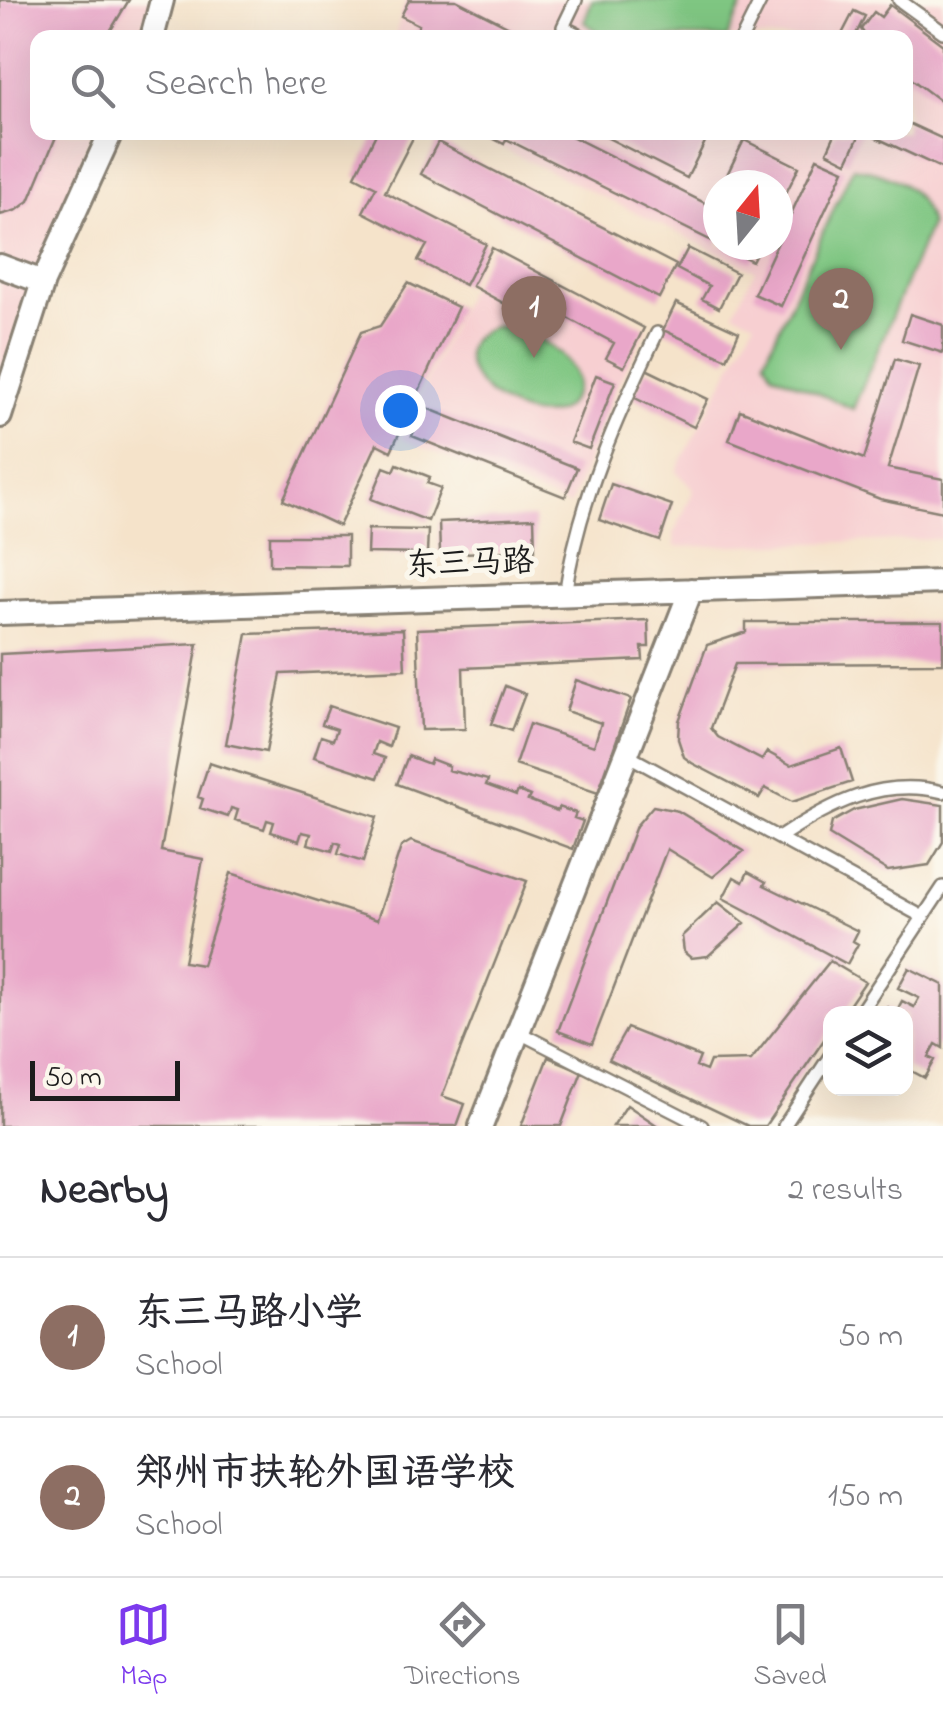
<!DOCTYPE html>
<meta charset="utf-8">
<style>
:root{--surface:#fff;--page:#f7f7f7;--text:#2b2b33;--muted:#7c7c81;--line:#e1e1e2;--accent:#7c3aed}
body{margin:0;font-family:"Indie Flower","LXGW WenKai TC",sans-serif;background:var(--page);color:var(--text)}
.controls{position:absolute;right:30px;bottom:30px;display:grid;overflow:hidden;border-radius:20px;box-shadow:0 10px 40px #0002}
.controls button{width:90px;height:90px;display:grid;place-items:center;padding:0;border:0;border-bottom:2px solid var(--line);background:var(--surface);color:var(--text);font:50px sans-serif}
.compass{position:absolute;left:703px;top:170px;width:90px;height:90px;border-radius:50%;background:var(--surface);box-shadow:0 10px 40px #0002;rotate:18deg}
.scale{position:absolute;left:30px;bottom:25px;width:150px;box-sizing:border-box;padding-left:10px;border:5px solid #1c1c1c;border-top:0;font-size:28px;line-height:35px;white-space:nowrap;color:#1c1c1c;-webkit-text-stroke:8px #fbf7ec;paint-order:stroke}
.you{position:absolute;left:400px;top:410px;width:35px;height:35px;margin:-25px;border:8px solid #fff;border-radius:50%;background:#1a73e8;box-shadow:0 0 0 15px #1a73e833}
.badge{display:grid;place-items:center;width:65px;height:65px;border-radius:50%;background:var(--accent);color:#fff;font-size:32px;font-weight:700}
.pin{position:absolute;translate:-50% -82px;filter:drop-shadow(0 2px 5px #0008)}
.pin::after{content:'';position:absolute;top:52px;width:35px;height:30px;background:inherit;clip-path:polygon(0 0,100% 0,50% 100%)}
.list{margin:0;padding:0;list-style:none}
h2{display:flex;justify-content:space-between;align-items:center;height:130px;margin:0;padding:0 40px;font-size:42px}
h2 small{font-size:32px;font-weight:400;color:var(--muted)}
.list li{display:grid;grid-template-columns:65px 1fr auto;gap:30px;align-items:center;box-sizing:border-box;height:160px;padding:0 40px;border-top:2px solid var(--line)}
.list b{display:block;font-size:38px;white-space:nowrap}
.list p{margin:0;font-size:32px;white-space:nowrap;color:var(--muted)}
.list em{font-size:32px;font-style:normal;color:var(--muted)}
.icon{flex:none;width:55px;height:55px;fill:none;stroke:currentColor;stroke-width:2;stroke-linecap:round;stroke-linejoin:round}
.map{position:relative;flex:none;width:943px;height:1126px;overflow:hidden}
.search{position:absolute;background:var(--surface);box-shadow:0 10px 40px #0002;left:30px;right:30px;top:30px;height:110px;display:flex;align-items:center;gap:25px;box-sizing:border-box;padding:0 35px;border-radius:20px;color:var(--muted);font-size:38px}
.sheet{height:450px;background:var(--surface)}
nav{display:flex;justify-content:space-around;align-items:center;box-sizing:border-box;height:140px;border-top:2px solid var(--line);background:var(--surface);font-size:28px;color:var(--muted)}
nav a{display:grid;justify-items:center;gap:5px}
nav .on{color:var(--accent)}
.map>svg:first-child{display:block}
</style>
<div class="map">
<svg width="943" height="1126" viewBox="0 0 943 1126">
<rect width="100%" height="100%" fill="#fbf7ec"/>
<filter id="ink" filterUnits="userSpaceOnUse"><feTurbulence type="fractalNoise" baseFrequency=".01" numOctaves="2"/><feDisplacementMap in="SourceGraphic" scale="20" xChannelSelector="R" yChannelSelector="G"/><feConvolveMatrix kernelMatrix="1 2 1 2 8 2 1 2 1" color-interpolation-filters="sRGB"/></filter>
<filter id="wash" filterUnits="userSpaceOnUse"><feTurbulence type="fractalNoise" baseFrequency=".0048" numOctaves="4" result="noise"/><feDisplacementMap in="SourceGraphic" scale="40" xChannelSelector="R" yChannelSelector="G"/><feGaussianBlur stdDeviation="2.25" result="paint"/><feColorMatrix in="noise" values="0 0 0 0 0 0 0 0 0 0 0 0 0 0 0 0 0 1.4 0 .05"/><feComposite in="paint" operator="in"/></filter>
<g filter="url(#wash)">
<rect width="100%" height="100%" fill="#f5e3ca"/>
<path fill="#f7cfd1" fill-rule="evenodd" d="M0,0H151L138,37L38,38V132L92,133L22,310L0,380Z
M406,0H943V539L675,547L674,534L694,489L676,471L755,321L734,312L755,270L470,133L906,132V38H394ZM718,185H778V245H718Z
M492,245L652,330L647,328L617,386L570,506L401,439L462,302Z"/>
<path fill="#7fc682" stroke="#4e714f" stroke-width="2.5" d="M592,0H745L727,38L604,37L584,22Z
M853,167C890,173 921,186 930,225L853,409L773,373L765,359Z
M492,327C522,323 573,352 577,382C565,468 407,362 492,327Z"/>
<g id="blocks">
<path fill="#e9a7c9" d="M0,0H129L106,38H38V132H58L29,201L17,210L0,215Z
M409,0H456L531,38H413L419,25L401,16Z
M890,5L943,45V103L906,75V38H867L861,29L874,12L881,17Z
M854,11L865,16L854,38H840Z
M906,122L943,139V169L864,132H906Z
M377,132H416L385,192L486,244L465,285L418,261L427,245L363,212L376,187L355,176Z
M480,132H563L711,206L718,193V244L506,139L504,144Z
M596,132H710L687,178Z
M836,132H861L847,162L827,152Z
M744,140L799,167L778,209V185H722Z
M438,142L676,265L659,298L421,174Z
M817,158L844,170L781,306L754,294Z
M720,245H760L752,261Z
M492,248L644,328L624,367L606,358L614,343L515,290L507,305L472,286Z
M688,248L737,273L719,308L702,299L709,286L677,269Z
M408,283L458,307L391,451L377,444L339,526L283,500L361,332L380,326Z
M676,303L739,332L727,359L663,330Z
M910,314L943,325V353L902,340Z
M895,359L919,366L888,468L943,479V512L880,499L729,440L740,410L864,459Z
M646,369L708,399L694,427L633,397Z
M596,375L615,382L589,449L570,442Z
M424,407L577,468L565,497L412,436Z
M397,464L430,477L427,483L441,488L428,521L371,499L384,467L394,471Z
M611,484L672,505L660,541L599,520Z
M534,518L535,550L440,554L439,522Z
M368,529L428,530L427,554L367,553Z
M270,536H347V566L270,565Z
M648,620L649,647H642L643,660L463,668L465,729L421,730L417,629Z
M746,622H943V663L735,664L711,728L718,737L762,760L767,752L791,765L841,748L852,782L792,802L765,788L759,798L692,763L684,757L678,739L679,721L707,645L746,632Z
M403,629L405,669L281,674L266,752L226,744L247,634Z
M198,644L161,851L203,859L184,962L202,965L231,873L377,920L401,847L411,841L527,881L442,1096L465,1104L457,1126H0V654Z
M576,680L631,699L598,793L515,765L529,724L594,746L601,723L566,711Z
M505,686L525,694L511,731L491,724Z
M329,706L395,728L389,747L377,742L373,754L385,758L378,778L314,757L321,736L333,740L337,729L322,724Z
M408,756L429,764L431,759L449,766L448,770L488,780L486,785L516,796L518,791L530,796L528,800L557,811L559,807L576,813L574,818L583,821L573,849L397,784Z
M209,763L377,817L363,862L338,854L341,844L335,842L332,851L308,844L311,834L302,832L299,841L271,832L274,822L267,820L264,829L235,820L238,810L231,808L228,817L200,808L203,799L198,797Z
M902,799L943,805V842L929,865L888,871L829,835L832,822L854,810Z
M653,806L678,811L744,851L713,877L667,849L592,1044L558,1031L636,826Z
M748,872L766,882L764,885L858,931L853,941L858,944L847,964L723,898L734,877L743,882Z
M718,902L745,923L708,956L691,958L684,952L682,936Z
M830,961L865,982L843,1014H830V1031L765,1126H748L609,1060L627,1028L700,1057L696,1067L706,1071L710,1061L751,1060Z
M909,968L943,985V1048L936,1044L929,1057L935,1060L925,1078L906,1068V1014H884L887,1007L896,1012L902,1001L914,1007L919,998L898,988Z
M548,1057L582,1071L561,1126H521Z
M627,1105L658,1126H613Z"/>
</g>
</g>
<g filter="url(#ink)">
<use href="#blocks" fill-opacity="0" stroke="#888073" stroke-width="2.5"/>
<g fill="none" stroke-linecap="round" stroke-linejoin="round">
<g stroke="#888073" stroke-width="16">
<path id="service" d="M576,0L563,27L585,38
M899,0L943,32
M742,38L761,0
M565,595C578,503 617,416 657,333
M627,755L923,917
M780,837C830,804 881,777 943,792
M859,1014L943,887
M518,1032L702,1126
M784,1126L830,1056"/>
</g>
<g stroke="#888073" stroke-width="28">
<path id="minor" d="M152,38L162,0
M0,266L43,282
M0,416L43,282L111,132
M0,613L943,582
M481,1126L691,590"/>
</g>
<use href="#service" stroke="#fff" stroke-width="11"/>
<use href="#minor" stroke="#fff" stroke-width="22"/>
</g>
</g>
<g text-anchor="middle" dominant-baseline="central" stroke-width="10" stroke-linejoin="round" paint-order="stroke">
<g font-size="32" fill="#1c1c1c" stroke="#fbf7ec">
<text transform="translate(470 565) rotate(-2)">东三马路</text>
</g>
</g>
</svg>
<div class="controls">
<button><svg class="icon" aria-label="layers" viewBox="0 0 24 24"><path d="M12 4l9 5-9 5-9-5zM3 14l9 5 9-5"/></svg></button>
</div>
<svg class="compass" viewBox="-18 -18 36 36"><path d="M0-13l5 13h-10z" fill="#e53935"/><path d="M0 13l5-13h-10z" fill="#7c7c81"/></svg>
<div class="scale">50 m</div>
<div class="you"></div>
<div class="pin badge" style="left:534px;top:358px;background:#8d6e63">1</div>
<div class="pin badge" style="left:841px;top:350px;background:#8d6e63">2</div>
<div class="search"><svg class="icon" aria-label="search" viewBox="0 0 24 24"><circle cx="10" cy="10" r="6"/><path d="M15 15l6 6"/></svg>Search here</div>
</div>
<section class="sheet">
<h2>Nearby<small>2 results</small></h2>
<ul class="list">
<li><span class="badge" style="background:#8d6e63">1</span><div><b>东三马路小学</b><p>School</p></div><em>50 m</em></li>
<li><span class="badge" style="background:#8d6e63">2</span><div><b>郑州市扶轮外国语学校</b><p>School</p></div><em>150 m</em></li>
</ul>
</section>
<nav>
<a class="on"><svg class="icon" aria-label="map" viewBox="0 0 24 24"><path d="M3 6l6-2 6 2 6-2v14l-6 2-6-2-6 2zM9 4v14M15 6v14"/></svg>Map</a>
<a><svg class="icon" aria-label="directions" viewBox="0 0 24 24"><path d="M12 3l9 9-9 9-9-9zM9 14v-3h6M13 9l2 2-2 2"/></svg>Directions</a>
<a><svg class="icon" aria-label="saved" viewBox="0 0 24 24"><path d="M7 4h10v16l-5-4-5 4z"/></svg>Saved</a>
</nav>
